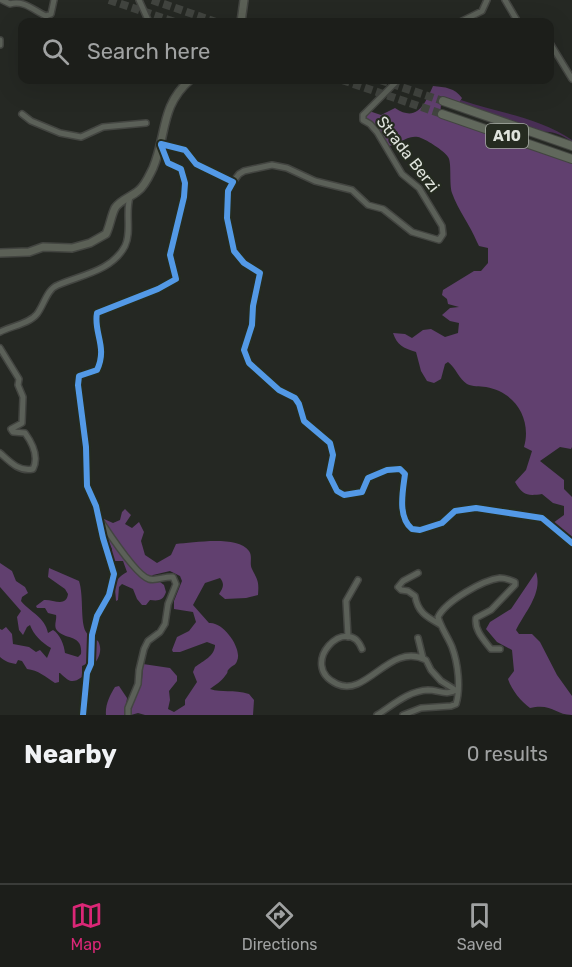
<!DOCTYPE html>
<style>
:root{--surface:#1c1e1a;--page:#292b27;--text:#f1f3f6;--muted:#a0a2a2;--line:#3a3c39;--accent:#db2777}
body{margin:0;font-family:Rubik,sans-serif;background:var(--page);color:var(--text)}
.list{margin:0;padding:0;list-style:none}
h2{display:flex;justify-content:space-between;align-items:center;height:78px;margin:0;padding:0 24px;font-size:26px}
h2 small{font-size:20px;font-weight:400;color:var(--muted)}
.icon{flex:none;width:33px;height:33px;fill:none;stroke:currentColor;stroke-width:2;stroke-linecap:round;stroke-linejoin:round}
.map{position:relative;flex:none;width:572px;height:715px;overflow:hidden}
.search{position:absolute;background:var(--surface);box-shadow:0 6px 24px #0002;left:18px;right:18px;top:18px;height:66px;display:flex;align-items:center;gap:15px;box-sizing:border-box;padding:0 21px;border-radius:12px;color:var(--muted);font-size:22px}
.sheet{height:168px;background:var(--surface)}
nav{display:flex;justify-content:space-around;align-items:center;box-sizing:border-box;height:84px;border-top:2px solid var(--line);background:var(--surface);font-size:16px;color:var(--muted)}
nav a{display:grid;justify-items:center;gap:3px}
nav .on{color:var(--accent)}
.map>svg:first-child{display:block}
</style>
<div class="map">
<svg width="572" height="715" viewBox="0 0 572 715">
<rect width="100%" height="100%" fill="#252823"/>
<path fill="#482e54" d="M461,100C499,113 538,117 572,140V142C564,136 553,131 543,132L459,103Z"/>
<path fill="#61406f" d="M433,86C445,87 455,88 462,98L459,103L441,104L440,117L463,126L476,129L572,162V447L571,449L560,447L540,461L564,480V489L572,497V541L553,523L564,515V506L553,503L542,494C528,496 523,496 515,482L526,470L532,451L524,447C532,419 515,392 486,387C479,386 473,387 467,384C459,379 456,368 448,362L445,364L441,379L434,383L427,381L421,371L416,352C403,348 397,345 393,333L405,334L412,338L423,330L431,329L445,337L458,333L459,323L450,321L442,315L450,308L459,307L448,304L447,299L442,295L443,290L474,271H481L488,263V248L479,246L477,242C470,225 458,210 452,193C449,183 452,162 448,157C445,151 424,138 418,137C405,135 399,146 388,146L372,123L365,118L369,111L381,115L395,108C417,123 425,104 433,86Z
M125,509L131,515L125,524L132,528L139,522L144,532L141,541L145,555L157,563L171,555L176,544C193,543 237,535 249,551C253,557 249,563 252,569C258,581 259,581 258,595L246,598L225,599L219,594C223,588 225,584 220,578L205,583L193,605L209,623C223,621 243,649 237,661C236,665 233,665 230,668C225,673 230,670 225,676C222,681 215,685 210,689C222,693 233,689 249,694L254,700L253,715H145L138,713L131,715L133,700L142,679L143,664L170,668L177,676V681L169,691L170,700L168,709L174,712L185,705V700L197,682L193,672L195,667C203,661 215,656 215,645L207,642L180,652H173L172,650L177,637L189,631L196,622L193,612L174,609V601L182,581L180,576L170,571L153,575L148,580L149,582H160L164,585L166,592C163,601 158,601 150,600L146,605H142L137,599L133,589L122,584L119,587L118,600L116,601C115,585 112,581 127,572L123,561H112V549L104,533V519L113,523L120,520L122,512Z
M0,563L12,571L16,581L25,587L28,593L22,597L21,601C31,613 45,617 48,633L53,630C60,634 64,645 65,653L78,657L81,654C83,633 64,641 56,629C54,625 57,619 56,615L48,613L45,608H37L36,606L44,600C53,599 66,608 68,594L65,589L48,577L49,568L79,581C84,596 80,622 86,632C89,637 94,638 98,641C103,650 99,659 92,667L86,664L82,666V677C71,685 68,680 60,673H59V682L55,683C46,677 38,670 27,669L22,661L18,660L16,664C9,663 5,661 0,657V629L2,630L6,627L12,634L13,644L29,647L36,652L40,650L47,658L51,648C42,643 33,634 30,625L27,627L23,635L19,630L17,617L21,611L0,587Z
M536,572C543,593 525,612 516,630L519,634H532L540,642L557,675L572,696V715C555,715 552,703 530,708C521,701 512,691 508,679L514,671L512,650L497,642L486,629L490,622L511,609Z
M119,686L127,698L125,715H106C105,705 110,695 115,687Z"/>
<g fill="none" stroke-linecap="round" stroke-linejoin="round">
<path stroke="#41443f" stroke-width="8" stroke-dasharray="8 4" stroke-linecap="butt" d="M109,0L175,22
M152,0L216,22
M342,80L442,114
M380,80L443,101"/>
<g stroke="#434541" stroke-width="8">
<path id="minor" d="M2,0L10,4C24,0 33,10 46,16L51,14L54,0
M139,0L149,22
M505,0L518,22
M410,22H424
M460,22L482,11L487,0
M0,40V45
M550,43L572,79
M22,114L31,121L60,133L81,137L103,127L146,123
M161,144L185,150L196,164L233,182L228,191L227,218L234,251L244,263L260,273L253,306L252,325L244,350L249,363L279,390L295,398L299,404L304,421L330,443L333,455L329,475L337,491L344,495L362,492L368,478L387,470L400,469L405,474C403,490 397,517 412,529L420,530L442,523L455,511L476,508L542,518L572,543
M233,182L239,174L244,171L272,165L287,168L315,181L352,190L368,205L383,209L412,232L439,240L443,234L442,226L419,188L402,174L377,132L370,124L363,120V115L398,80
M0,332C11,326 29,324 37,314C44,305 47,289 58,285C81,275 112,271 125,246C132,232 125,213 130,197
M0,348L19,379L18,385L23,397L22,423L11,429L13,432L25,433C33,444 39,457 33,469C19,472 10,462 0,453
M102,523C110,535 137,576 149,579C157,581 165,576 173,577L176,584L168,604L165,624L160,632L148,641L144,649L139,670L138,684L128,708V715
M418,573L403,581L398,587L401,590L408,591L415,596C418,613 427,617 441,625
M348,637L346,601L358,580
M418,638L423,658
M362,649C348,612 296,665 337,684C367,698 390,641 426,660L431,670L441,681L457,691
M83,715L87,673L91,664L92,635L97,616L109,595L114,574L103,538L96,506L87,486L86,447L78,385L79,376L97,370C108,347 93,332 97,313L158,289L176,279L170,255L184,197L185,183L181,169L168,163L161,145
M377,715C393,705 408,691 428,690C438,690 447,696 456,690
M403,715L421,708L451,706L456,704C461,688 458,663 452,647C448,637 441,628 438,617C446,601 483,580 500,578C506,578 510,580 515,582V585L491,610L476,618C474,630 484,640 491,649H500"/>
</g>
<g stroke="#434541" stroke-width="10">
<path id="major" d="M241,22L244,0
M0,253L29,252L43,247L72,248L90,243L106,234C110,226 111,216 115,208C120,200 131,197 138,191C145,186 149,176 153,168C167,135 160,106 190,80"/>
</g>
<g stroke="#434541" stroke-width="10">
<path id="highway" d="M443,101L572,146
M442,114L572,159"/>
</g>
<use href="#minor" stroke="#5b6058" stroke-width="5"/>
<use href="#major" stroke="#5b6056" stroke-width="7"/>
<use href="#highway" stroke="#61685c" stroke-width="8"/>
<g stroke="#252b20" stroke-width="10">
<path id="cycleway" d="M161,144L185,150L196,164L233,182L228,191L227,218L234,251L244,263L260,273L253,306L252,325L244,350L249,363L279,390L295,398L299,404L304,421L330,443L333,455L329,475L337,491L344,495L362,492L368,478L387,470L400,469L405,474C403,490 397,517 412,529L420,530L442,523L455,511L476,508L542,518L572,543
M83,715L87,673L91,664L92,635L97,616L109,595L114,574L103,538L96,506L87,486L86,447L78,385L79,376L97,370C108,347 93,332 97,313L158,289L176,279L170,255L184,197L185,183L181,169L168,163L161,145"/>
</g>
<use href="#cycleway" stroke="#5399e6" stroke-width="6"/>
</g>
<g text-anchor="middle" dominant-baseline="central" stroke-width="4.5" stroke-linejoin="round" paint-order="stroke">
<rect fill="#252b20" stroke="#a7aca4" stroke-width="1.5" x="486" y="124" width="42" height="24" rx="4.5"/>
<g font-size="15" font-weight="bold" fill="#dfe3dc">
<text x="507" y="136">A10</text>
</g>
<g font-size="16" fill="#dfe3dc" stroke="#252b20">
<text transform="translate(408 154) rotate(52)">Strada Berzi</text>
</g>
</g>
</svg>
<div class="search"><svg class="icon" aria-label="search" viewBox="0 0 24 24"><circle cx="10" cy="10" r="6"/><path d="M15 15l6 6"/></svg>Search here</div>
</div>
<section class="sheet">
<h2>Nearby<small>0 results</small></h2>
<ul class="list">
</ul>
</section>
<nav>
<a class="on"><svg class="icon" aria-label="map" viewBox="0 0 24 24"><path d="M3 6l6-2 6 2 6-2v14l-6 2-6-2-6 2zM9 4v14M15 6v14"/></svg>Map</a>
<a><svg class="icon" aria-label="directions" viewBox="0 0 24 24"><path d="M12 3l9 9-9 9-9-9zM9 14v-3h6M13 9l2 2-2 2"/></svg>Directions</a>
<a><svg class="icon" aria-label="saved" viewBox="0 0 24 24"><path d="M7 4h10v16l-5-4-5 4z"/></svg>Saved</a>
</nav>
